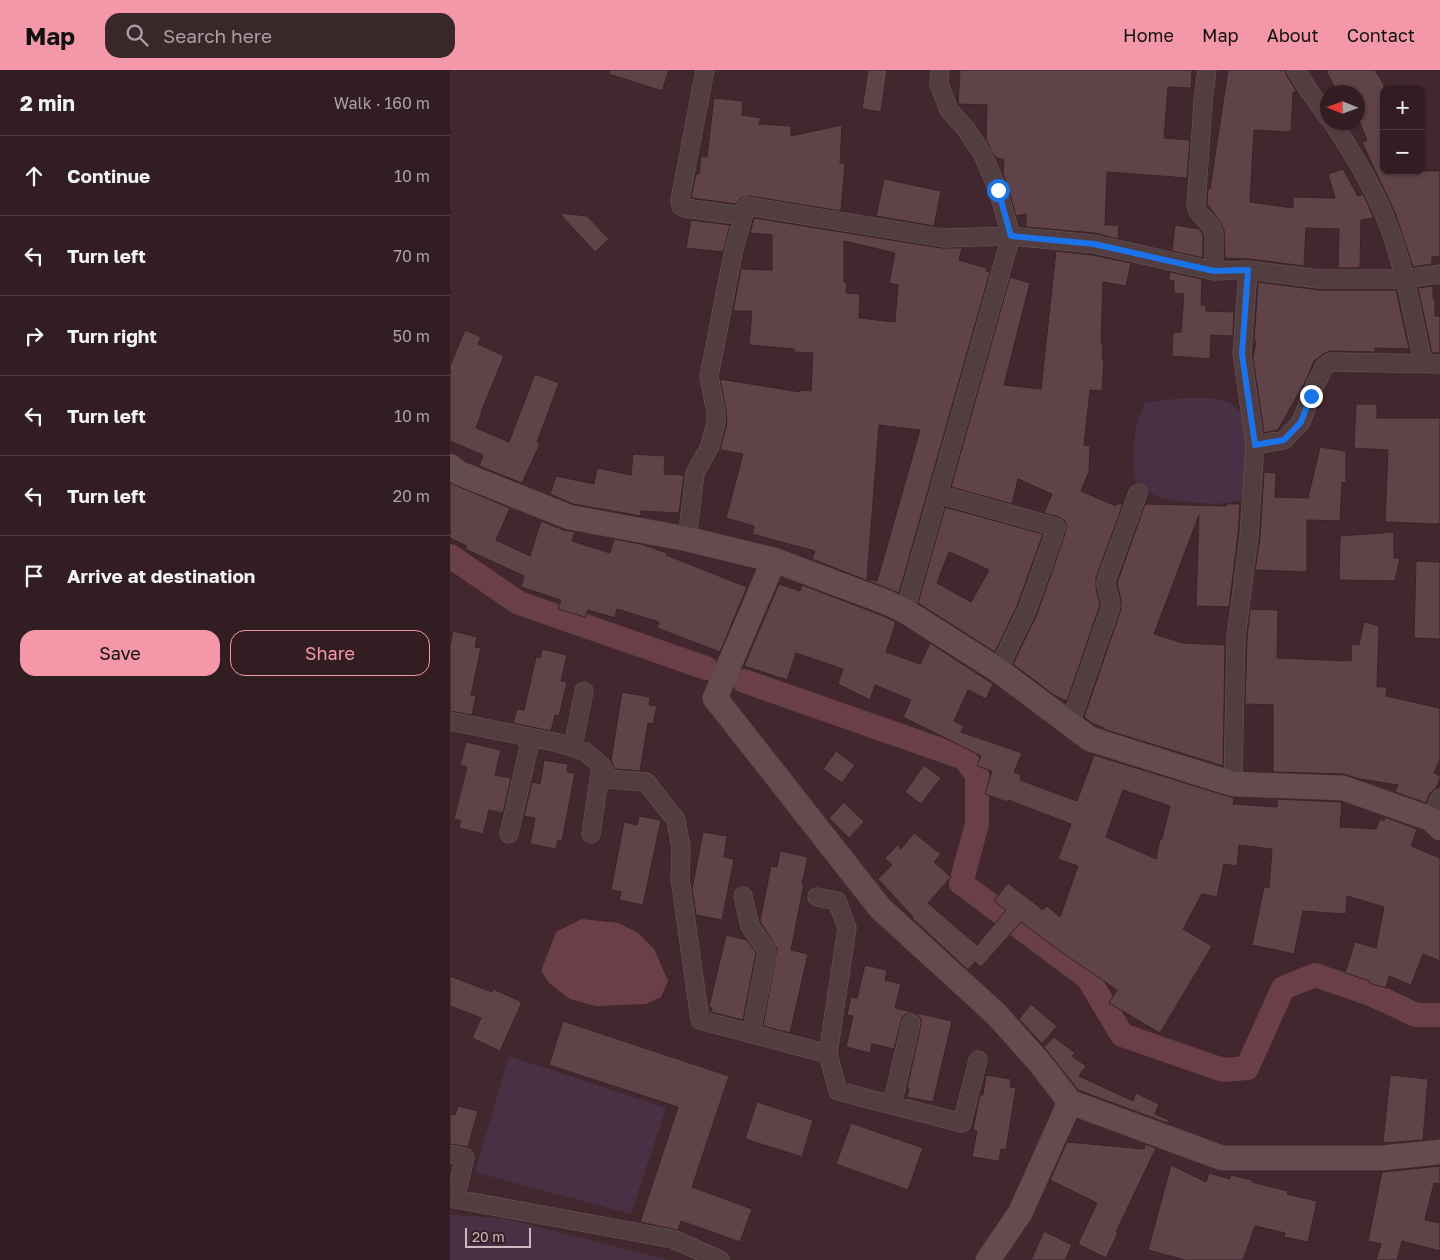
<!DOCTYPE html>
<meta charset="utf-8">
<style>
:root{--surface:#321e22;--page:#3a272a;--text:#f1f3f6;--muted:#a8a2a5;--line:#4d3c40;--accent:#f397a9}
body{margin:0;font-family:"Golos Text",sans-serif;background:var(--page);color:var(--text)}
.controls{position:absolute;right:15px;top:15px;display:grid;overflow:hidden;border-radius:10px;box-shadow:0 1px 4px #0004}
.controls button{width:45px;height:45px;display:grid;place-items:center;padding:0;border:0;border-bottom:1px solid var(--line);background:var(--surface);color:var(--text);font:25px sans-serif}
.compass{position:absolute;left:870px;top:15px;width:45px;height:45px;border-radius:50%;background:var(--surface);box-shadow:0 1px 4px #0004;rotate:271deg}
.scale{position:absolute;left:15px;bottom:12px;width:66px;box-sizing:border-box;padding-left:5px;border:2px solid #cbbabd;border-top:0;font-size:14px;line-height:18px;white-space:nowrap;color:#cbbabd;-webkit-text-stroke:4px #372126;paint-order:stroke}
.stop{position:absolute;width:15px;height:15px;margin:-11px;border:4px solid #1a73e8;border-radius:50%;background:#fff}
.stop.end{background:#1a73e8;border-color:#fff;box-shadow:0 1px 5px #0008}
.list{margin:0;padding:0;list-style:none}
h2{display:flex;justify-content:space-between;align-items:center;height:65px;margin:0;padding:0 20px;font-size:21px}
h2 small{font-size:16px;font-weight:400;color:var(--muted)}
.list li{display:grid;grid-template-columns:32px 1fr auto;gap:15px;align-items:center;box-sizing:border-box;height:80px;padding:0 20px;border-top:1px solid var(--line)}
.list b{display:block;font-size:19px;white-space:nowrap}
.list em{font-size:16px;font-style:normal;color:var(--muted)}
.actions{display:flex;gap:10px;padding:15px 20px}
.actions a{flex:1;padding:11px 0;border:1px solid var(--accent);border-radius:15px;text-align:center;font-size:18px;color:var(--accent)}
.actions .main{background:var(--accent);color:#111}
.icon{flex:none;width:28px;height:28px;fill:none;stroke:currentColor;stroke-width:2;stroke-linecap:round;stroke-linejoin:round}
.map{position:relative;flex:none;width:990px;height:1190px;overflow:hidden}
header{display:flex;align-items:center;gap:30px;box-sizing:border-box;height:70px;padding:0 25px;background:var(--accent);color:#111}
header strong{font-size:24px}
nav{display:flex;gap:28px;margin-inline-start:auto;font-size:18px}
.search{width:350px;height:45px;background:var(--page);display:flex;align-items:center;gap:12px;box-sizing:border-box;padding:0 18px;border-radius:15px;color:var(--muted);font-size:19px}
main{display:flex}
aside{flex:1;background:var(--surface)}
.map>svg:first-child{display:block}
</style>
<header>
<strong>Map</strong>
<div class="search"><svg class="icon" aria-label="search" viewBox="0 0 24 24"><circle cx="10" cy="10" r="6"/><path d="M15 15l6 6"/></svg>Search here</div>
<nav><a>Home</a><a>Map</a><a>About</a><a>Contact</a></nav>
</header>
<main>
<aside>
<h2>2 min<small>Walk · 160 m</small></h2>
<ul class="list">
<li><svg class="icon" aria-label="ahead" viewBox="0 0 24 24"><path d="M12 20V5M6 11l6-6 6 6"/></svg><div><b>Continue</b></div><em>10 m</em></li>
<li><svg class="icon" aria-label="left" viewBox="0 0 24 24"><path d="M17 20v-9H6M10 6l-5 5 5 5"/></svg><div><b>Turn left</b></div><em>70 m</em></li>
<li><svg class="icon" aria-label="right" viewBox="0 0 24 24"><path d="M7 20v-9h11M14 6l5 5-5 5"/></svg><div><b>Turn right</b></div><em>50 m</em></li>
<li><svg class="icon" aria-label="left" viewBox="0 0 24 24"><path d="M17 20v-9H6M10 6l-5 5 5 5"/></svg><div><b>Turn left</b></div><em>10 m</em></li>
<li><svg class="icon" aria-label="left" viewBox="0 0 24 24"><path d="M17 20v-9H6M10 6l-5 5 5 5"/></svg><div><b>Turn left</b></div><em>20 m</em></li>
<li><svg class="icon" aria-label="arrive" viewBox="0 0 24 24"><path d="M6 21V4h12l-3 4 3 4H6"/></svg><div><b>Arrive at destination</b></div></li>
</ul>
<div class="actions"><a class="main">Save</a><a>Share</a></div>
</aside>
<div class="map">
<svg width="990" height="1190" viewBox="0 0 990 1190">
<rect width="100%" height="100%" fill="#42282e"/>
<path fill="#493145" d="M737,328C754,328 776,326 789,340C797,349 799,398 797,410C796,416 794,423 792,429C787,430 782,432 777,433C758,435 694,432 686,411C681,400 684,362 688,350C690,344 693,338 695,332Z
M59,986L216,1038L181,1144L25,1102Z
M0,1145L52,1148L219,1190H0Z"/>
<path fill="#6a3f49" d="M132,849L168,853L188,863L204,879L218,911L211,927L196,934L146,936L120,929L99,913L91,901L106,862Z"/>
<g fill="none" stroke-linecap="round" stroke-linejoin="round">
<path stroke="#6a3f49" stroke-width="24" d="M0,486L69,533L256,598
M294,611L514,688L527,705V754L511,813L638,908L672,965L773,1000L797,998L833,918L865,905L923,925L966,945H990"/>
</g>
<path fill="#5f4349" stroke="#392328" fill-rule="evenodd" d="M160,0H219L212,21L159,4Z
M418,0H437L431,42L412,39Z
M510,0H742L741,18L718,17L714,68L740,70L737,108L657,102L655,155H669L668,169L645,163L576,157V144L566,146L558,117L553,104L554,90L545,87L536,70L537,35L508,34Z
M778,0H835L837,6L847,22H843L841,62L804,60L800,132L843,138V127L885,128L878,104L893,99L908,126L913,124L924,148L911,150L910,198H888L889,159L856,158L854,196L799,189L775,188L774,160L769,150L757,134L758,118L760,119Z
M876,0H925L934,15V101H990V186L982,187V194L963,197L946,145L912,72L917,70L908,48V22H887Z
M264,28L293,31L292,45L311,48L309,54L341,56V66L392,55L390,93L395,94L391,141L300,126L291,128L286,134L241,128L246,104H249L251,86L257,87Z
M434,109L491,121L484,156L426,146Z
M109,143L137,146L159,169L145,182Z
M304,148L491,178H512L509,190L537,198L536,201L540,202L449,523L362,489L365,481L302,464L304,456L276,448L293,384L270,380L277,353L276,340L270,309L350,322V320L361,321L363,283L344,282V279L299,275L302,241H283L291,199L322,200V165L300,163ZM394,171L445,183L439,213L448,215L445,252L409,248L410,224L396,223L397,212H394ZM429,355L470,360L427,511L417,509Z
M241,150L280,155L273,182L236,178Z
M725,155L750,159L753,165V188L722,181Z
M606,181L642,185L681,193L676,216L653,212L651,273H653L652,290H654L652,321L640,320L634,375L640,376L639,402L631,421L666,436V434H673L646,508V519L650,535L617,631L604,625L563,594L587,544L615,464L616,454L614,450L609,447L594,443L602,424L568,409L562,434L501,417L560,207L580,213L554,315L591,319Z
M720,202L752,209L751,235H756V241L784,242L783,266L761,265L760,289L722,286L723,262H731L734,224L724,223V211L719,210Z
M808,212L869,220H946L959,279L925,278L926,282L881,281L875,283L864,291L857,308L828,360L814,363L803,288L806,271H804Z
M983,216V229H985V246H990V283H982L968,218Z
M15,260L31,267L28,274L54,286L31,342H32L26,358L59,372L85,304L109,313L87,372L90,374L72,413L29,396L33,385L0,371V296Z
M906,334H927V348H990V454L935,452L938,380L904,378Z
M870,377L896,381V413L892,412L890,451L857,450V502L805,500L810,467L814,402L826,403L825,427L858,428Z
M183,384L215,386L214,404L234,405L229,443L191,441V446L123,434L100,424L106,406L144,414L147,398L181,405Z
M0,413L60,438L46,470L80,486L91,451L114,460L125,462L122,471L160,483L164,469L191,474L217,483L216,485L297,517L270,582L207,558L209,552L167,539L165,548L138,540L135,547L108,539L111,530L71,517L74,506L15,479L17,476L0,468Z
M695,434L776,436V434H790L788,465L779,537L746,536L749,445L704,564L733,573L775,575L773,696L653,659L654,658L642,653L634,647L671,539V531L667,513Z
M495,437L593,464L567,536L545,582L468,533ZM499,482L518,490L539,500L521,532L487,513Z
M944,462V488H950L945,511L889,510L890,466Z
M966,491L990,492V569L964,568Z
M329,514L350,521L352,515L431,545L446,552L436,582L470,594L480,573L543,614L536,629L518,620L504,651L514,656L511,662L572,683L564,702L571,705L570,710L627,731L644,685L784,728L783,734L827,737V729L890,732H892L890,757L926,759L930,749L934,751L935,747L967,759L961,776L990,788V891L973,884L961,915L939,906L936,918L919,913L920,911L895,903L905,872L926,878L934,837L897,826L896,844L853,841L844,884L802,875L814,817L819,818L822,779L789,775L787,796L774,794L767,827L752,824L733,859L762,876L710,963L659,933L667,920L607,879L571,852L531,897L525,892L518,900L462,848L463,847L428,809L442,795L435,788L448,775L451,779L464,763L491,784L484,792L501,807L478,833L527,875L556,840L544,831L558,813L593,840L597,836L610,847L628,796L608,789L621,754L558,730L557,732L535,724L542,701L527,696L531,686L453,647L461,630L425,615L420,630L388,614L393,599L346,583L337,610L294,596ZM673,720L720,736L712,769H710L706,789L656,767Z
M800,539L828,540L827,588L901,591L902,574L909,575L914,552L929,556L927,617H937L936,626L990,638V689L984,703L990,706V709L986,718L980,723L976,733L945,722L948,715L910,709L894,704L823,702V635L795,634L797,569Z
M3,561L27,567L25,577L31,578L21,625L26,626L22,645L0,641V575Z
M92,579L117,585L111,611L117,612L109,646L105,645L101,661L63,653L67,639L74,640L86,587L90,588Z
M172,622L200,627L199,635L207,636L203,654L198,653L190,701L165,699L161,690Z
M16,672L51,680L45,705L61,708L53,743L39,740L33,764L9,758L11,751L4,749L17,697L10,695Z
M386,681L405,695L392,713L373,699Z
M94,690L118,694L117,702L125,703L112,771L108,770L106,779L80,774L85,748L74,746L82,712L90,714Z
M474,695L491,708L471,734L455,722Z
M394,732L414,752L399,768L379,748Z
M189,746L211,750L193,835L169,830L171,822L161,820L174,752L187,755Z
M253,762L277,766L274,787L284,789L272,850L246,845L242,819Z
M330,781L358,787L352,814H354L341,880L358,884L340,963L313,956L327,879L310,851L321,796L327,797Z
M276,865L297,870L306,883L293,950L261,942L262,938L259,937Z
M415,895L437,900L435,910L451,914L445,938L502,951L483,1032L457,1027L459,1019L457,1018L471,955V949L468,945L463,943H458L453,946L451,951L444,979L422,974L420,983L396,977L403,946L397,945L401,927L407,928Z
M0,906L42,922L43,919L72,932L50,981L22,968L31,948L0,936Z
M581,934L607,956L592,974L569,949Z
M113,951L279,1006L242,1117L302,1139L290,1172L231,1151L228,1160L190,1152L228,1037L99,995Z
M604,967L625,983L622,986L636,996L629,1006L683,1031L686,1023L709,1034L705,1044L719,1050L717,1053L628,1020L594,977Z
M536,1005L561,1009L560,1017L566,1018L556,1080L551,1079L549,1091L522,1087L527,1061L523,1060L528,1034L530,1025H533Z
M940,1005L978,1009L973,1070L933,1073Z
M307,1032L363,1050L352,1087L295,1069Z
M8,1036L28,1041L18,1077L0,1074V1044L5,1045Z
M401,1053L473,1078L458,1120L386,1094Z
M617,1072L694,1079L695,1074L706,1078L666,1162L668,1163L656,1188L628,1174L647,1133L600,1110Z
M721,1095L756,1112L759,1103L780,1109L781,1105L802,1110V1112L838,1121L837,1124L867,1131L858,1172L834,1167L835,1163L805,1156L793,1190H735L698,1180Z
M990,1096V1114L984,1113L975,1150L990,1153V1181L952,1171L947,1190H926L931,1174L918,1171L932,1102Z
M594,1161L622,1175L615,1190H581Z"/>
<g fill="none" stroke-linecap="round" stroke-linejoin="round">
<g stroke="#6c585c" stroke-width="19">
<path id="street" d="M255,0L230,130L231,136L235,138L293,146
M757,0L753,32L746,136C749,148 761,150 764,163V201
M846,0L859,21L878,47
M882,52C903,83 922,115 936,149C954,194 963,246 973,293
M798,200L869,209H955L990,204
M805,375L834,370L851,352L865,315L874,297L881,292L990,294
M488,424L606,457L605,462L577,540L548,600
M237,469L245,403L260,376L266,353V342L259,307L260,301L284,179L296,137L298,136L493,168L561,166L548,120L533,85L516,59L499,40L489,14L490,0
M455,541L561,166L644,174L764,201L798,200L792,284L805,375L799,466L786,568L783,714
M0,651L109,673L134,681L151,695L159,709L196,712L226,750L231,778L230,808L250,950L378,984L388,1021L512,1053L528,990
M620,654L661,536C661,527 655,520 656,511L688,423
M123,677L134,621
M981,749L990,728
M59,764L81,668
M141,764L151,695
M293,826L300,856L317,881L301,964
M367,827L387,831L397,858L378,984
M442,1035L461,953
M0,1084L15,1087L5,1129
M0,1128L223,1169L270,1190"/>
</g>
<g stroke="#5b464a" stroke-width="25">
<path id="secondary" d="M0,396L9,403L119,447L237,469L324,490L436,532L455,541L548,600L640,669L783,714L893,718L981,749L990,758
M324,490L265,628L430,838L546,944L589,992L620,1032L570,1143L538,1190
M620,1032L772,1088H931L990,1082"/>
</g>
<use href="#street" stroke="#523d41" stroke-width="18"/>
<use href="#secondary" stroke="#644b50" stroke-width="24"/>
</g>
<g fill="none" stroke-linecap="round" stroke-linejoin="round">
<path stroke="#1a73e8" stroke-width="6" d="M548,120L561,166L644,174L764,201L798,200L792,284L805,375L834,370L851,352L861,326"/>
</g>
</svg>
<div class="controls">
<button>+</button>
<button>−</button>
</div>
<svg class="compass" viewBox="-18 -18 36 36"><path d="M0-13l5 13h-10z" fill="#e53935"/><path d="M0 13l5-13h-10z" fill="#a8a2a5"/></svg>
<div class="scale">20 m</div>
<div class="stop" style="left:548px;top:120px"></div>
<div class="stop end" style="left:861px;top:326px"></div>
</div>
</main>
